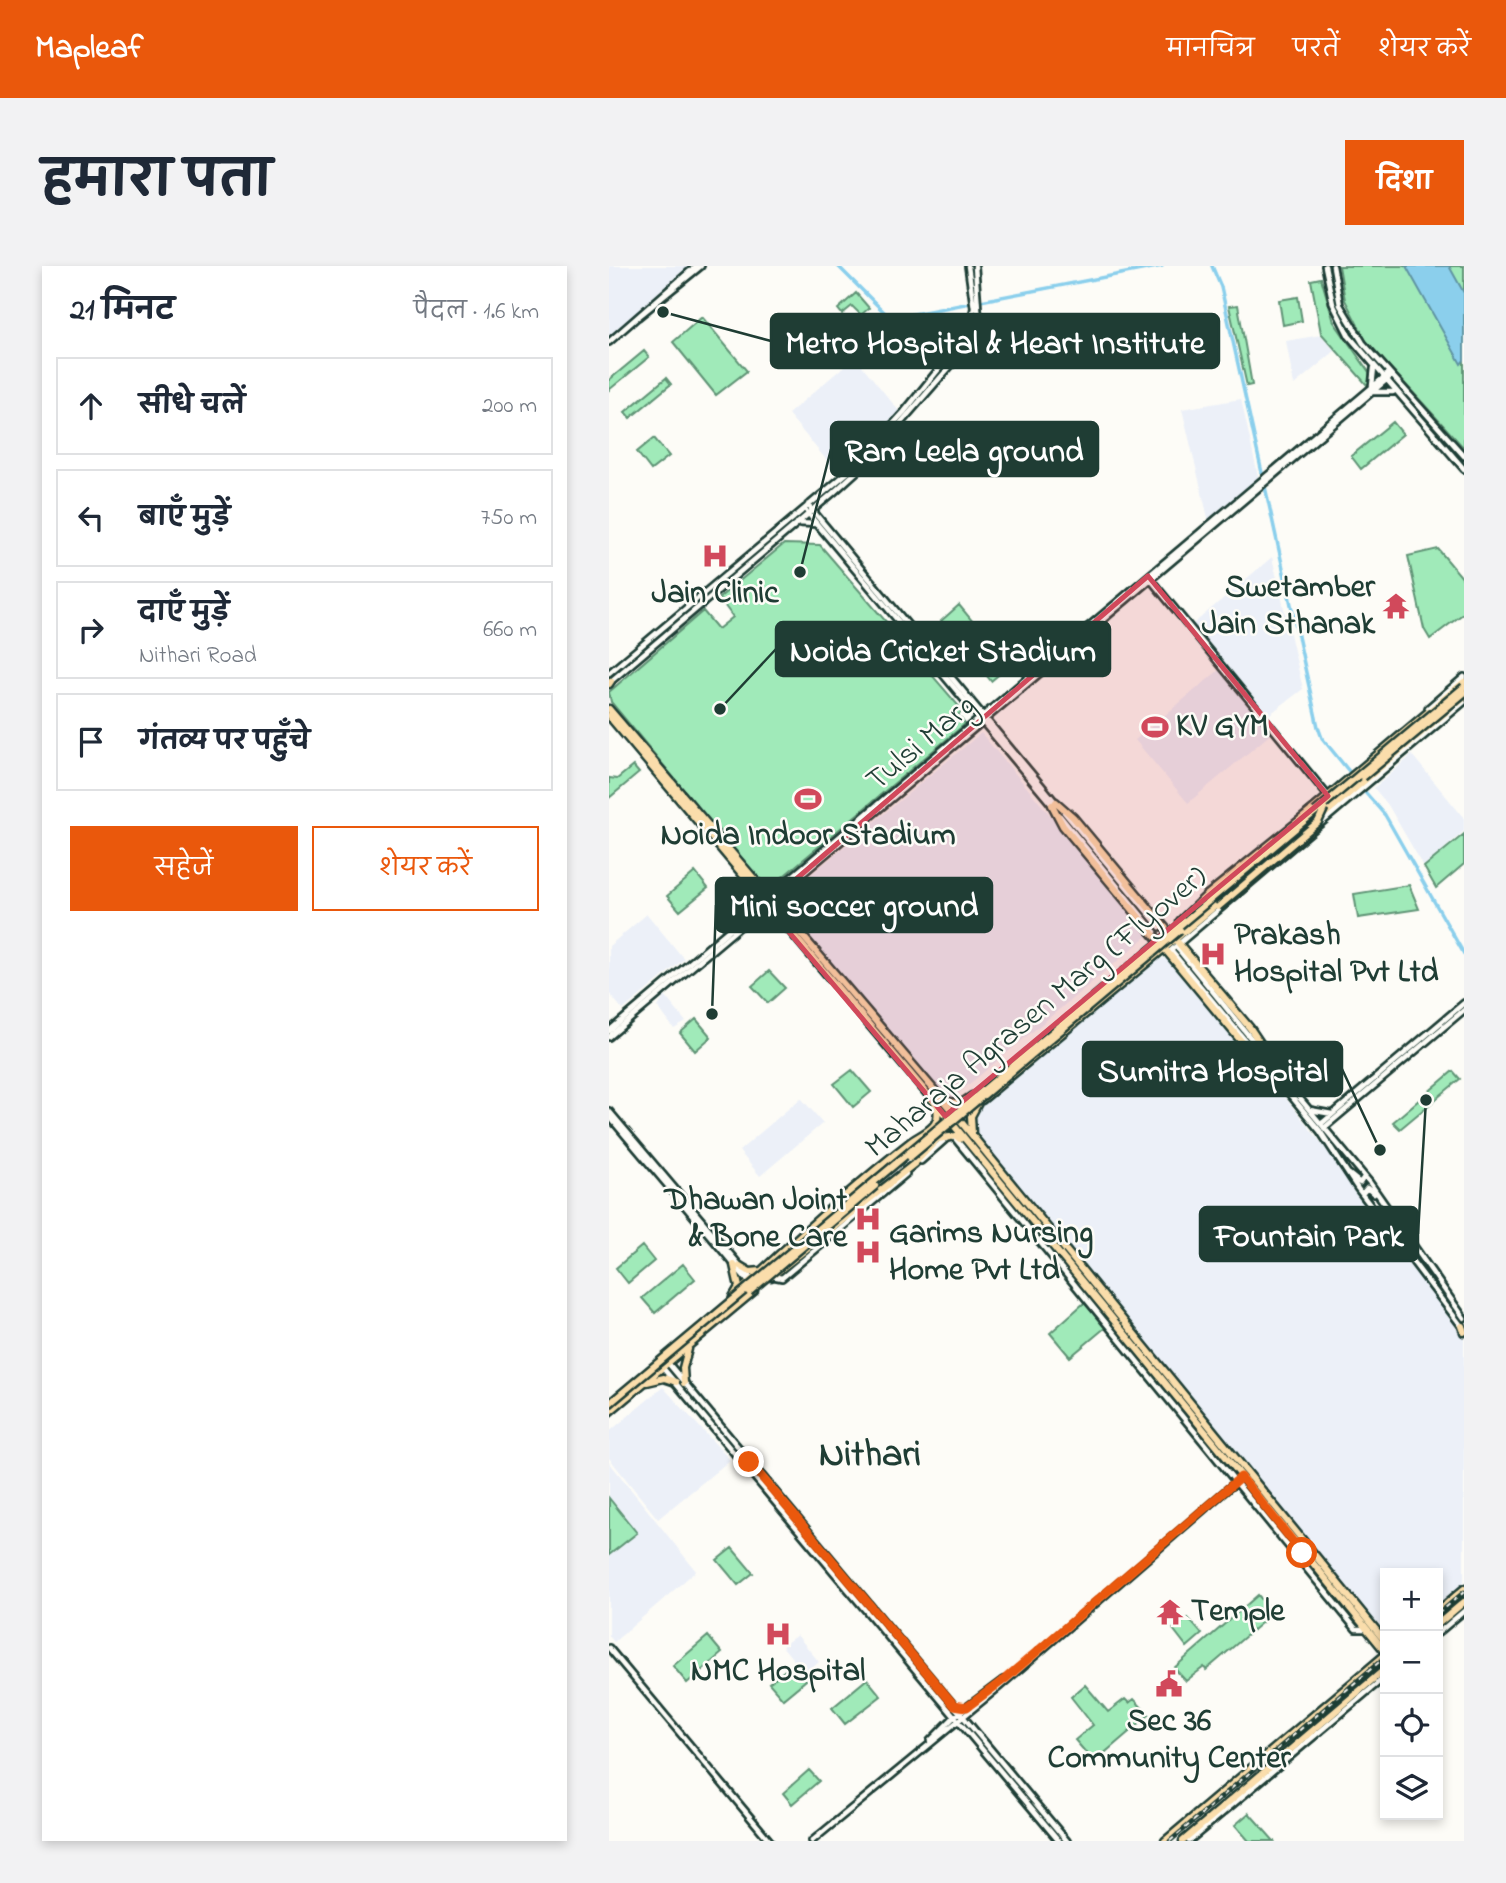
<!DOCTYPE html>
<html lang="hi">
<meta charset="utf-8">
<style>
:root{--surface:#fff;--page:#f2f2f3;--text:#1f2937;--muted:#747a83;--line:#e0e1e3;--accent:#ea580c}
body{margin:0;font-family:"Indie Flower","Playpen Sans Deva",sans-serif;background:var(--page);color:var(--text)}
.controls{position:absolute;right:21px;bottom:21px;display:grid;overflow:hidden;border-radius:0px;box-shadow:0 4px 10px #0003}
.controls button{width:63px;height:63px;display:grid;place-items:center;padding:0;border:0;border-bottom:2px solid var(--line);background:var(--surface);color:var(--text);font:35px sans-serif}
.stop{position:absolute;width:21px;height:21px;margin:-16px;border:5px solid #ea580c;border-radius:50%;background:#fff}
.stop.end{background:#ea580c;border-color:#fff;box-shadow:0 2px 7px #0008}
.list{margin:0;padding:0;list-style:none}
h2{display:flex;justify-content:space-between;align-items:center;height:91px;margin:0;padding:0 28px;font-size:30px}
h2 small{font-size:23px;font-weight:400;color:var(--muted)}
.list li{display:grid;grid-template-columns:46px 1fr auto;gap:21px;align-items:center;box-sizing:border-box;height:98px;margin:0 14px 14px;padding:0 14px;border:2px solid var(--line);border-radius:0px}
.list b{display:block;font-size:26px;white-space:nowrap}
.list p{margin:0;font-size:23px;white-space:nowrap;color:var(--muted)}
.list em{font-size:23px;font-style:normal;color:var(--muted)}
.actions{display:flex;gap:14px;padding:21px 28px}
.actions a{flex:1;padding:16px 0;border:2px solid var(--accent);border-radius:0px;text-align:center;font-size:24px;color:var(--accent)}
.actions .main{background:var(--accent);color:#fff}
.icon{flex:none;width:38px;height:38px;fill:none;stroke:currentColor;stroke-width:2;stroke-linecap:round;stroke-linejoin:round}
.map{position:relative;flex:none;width:855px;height:1575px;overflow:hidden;border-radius:0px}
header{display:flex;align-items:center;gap:42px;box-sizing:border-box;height:98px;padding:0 35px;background:var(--accent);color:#fff}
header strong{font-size:33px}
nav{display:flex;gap:38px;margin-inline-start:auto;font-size:24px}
.intro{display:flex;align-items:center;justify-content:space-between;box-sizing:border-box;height:168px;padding:0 42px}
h1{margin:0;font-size:49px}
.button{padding:18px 32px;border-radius:0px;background:var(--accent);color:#fff;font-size:24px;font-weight:700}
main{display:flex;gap:42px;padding:0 42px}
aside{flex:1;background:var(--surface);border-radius:0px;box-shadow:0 4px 10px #0003}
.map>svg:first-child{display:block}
</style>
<header>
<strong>Mapleaf</strong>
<nav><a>मानचित्र</a><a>परतें</a><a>शेयर करें</a></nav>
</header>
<div class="intro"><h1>हमारा पता</h1><a class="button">दिशा</a></div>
<main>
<aside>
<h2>21 मिनट<small>पैदल · 1.6 km</small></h2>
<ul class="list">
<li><svg class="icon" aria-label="ahead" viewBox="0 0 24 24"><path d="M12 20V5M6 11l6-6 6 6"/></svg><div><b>सीधे चलें</b></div><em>200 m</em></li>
<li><svg class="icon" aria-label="left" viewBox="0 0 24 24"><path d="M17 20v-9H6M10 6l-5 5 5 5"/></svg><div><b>बाएँ मुड़ें</b></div><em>750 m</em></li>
<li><svg class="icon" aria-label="right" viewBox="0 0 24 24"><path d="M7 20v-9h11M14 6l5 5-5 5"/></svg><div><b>दाएँ मुड़ें</b><p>Nithari Road</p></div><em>660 m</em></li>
<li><svg class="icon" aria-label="arrive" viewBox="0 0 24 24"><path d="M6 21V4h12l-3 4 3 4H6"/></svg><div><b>गंतव्य पर पहुँचे</b></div></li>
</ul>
<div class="actions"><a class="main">सहेजें</a><a>शेयर करें</a></div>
</aside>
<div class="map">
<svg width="855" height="1575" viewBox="0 0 855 1575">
<rect width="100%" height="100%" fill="#fdfcf7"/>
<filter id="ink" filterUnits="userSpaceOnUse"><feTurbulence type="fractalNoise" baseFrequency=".0143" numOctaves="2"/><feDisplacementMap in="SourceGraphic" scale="14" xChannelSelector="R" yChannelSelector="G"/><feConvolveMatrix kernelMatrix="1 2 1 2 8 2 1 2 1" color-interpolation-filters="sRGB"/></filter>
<g filter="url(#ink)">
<path fill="#ecf0f8" d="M0,0H84L0,70Z
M712,69L726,85L685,119L677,75Z
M246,91L290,145L230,209L179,148Z
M632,133L650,215L600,256L573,143Z
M663,291L694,423L657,451L583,359Z
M610,404L663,467L579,537L526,474Z
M372,467L541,668L340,835L169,636Z
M803,489L855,552V565L815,601L779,539L765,522Z
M38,648L75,693L14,744L0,727V680Z
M559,692L568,696L745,918L855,1071V1316L829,1339V1307H776V1368L370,872L365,859L366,850L374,839L547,693Z
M56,730L77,756L65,763L49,741Z
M192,832L214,857L151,910L130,885Z
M54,1121L121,1194L49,1253L0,1192V1166Z
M0,1196L87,1305L5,1376L0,1370Z
M188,1369L210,1396L196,1408L173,1380Z"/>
<path fill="#a0eab9" stroke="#609476" stroke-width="2" d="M730,0H855V182L757,75L736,34Z
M712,12L725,56L760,106L761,116L758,119L712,67L702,14Z
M247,27L260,42L252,49L243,40L233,48L229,43Z
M689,31L693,55L674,59L670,34Z
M629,39L643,119L638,120L620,40Z
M93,51L138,105L107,129L64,76Z
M35,85L40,91L0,124V114Z
M57,112L62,118L21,152L16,146Z
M784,156L794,168L752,203L742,190Z
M45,172L60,190L42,204L28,186Z
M175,278L211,279L354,445L349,449L356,458L158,624L2,436L0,426L94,345L109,363L124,351L110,332Z
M829,283L855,314V347L821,373L815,363L799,290Z
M350,339L365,357L347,372L332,355Z
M384,380L400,400L382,415L366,395Z
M24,500L30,507L0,532V512L8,513Z
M855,568V598L827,622L815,601Z
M86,606L99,622L71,645L58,630Z
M800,619L810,643L749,652L745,628Z
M160,705L176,722L159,737L143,720Z
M87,753L102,771L86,785L71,767Z
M243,804L262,826L244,841L225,818Z
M844,805L851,813L791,863L784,856Z
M33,980L45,995L19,1017L7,1002Z
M74,998L86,1013L46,1047L33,1032Z
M475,1037L497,1061L461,1091L441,1067Z
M0,1232L28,1267L0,1289Z
M123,1282L144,1307L129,1319L108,1294Z
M649,1329L664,1347L597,1404L595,1401L577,1415L565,1402Z
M579,1352L593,1368L578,1381L564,1363Z
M99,1370L113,1387L78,1417L64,1400Z
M184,1398L197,1414L174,1433L160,1417Z
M258,1413L272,1430L236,1458L223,1442Z
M476,1419L499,1446L516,1433L520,1437L525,1433L540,1449L485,1496L466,1474L484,1459L462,1431Z
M200,1504L210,1515L183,1538L174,1527Z
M640,1547L665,1575H640L626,1559Z"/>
<path fill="#8bcfec" stroke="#6095a2" stroke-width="2" d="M797,0H840L855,27V94L852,98Z"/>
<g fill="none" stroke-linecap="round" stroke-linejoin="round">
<path stroke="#8bcfec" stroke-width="3.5" d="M229,0L278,49L289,51L553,0
M603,0L612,21L709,461L713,472L743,509
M755,525L776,549L855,688"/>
<g stroke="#1f3d34" stroke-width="10">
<path id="minor" d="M716,0L724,38L740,70L855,203
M724,0L731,39L754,77L855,190
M29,51L92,0
M0,76L87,0
M763,120L765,102
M765,126H784
M199,239L447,537
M198,246L444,540
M188,257L207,258
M542,314L719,530
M0,407L244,202L295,146L359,67L365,42L359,0
M1,416L224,227L255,199L358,81L370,56L366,0
M819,442L855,411
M455,546L551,661
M451,550L546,666
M171,627L782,110
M569,683L657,791
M559,687L855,436
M564,687L711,865L749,923L854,1062
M0,765L780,107
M0,771L159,637
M673,811L761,917L855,1052
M701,844L723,848
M0,845L143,1014
M0,850L140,1016
M712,858L855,737
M715,862L855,744
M345,871L747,1363H756
M312,895L339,871
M740,908L751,917L755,911
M753,928L758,922L765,928
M163,1010L173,1012L297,908
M59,1097L458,1575
M53,1101L450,1575
M829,1367L855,1345
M0,1382L161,1575
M321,1475L346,1450L394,1414
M203,1575L389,1422L629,1214
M580,1575L776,1411"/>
</g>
<g stroke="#1f3d34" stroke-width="11">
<path id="major" d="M0,418L2,415
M0,443L344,846L776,1375
M0,450L338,851L776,1385
M447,536L464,551L559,665
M443,539L454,560L549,674
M698,548L855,416
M712,551L855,431
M169,642L171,627
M571,655L598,629
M566,673L641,762L674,811
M555,682L652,799L663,807
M373,834L612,635
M336,835L351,838L363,830
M363,868L362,850L369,837
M329,873L347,870L351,873
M131,1000L141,1006L152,1005
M162,1011L305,898L338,863
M132,1024C186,973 241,923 300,877C313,867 332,863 328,843
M124,1031L130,1021L125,999
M853,1060L855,1066
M38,1116L55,1112L67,1116
M75,1117L74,1102L79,1083
M0,1146L145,1025
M829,1345L855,1323
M829,1358L855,1336
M556,1575L776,1389
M574,1575L776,1403"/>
</g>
<use href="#minor" stroke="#fdfcf7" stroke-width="4.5"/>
<use href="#major" stroke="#faddab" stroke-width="6"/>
<g stroke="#1f3d34" stroke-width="4.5">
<path id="rail" d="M829,1348L855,1326
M561,1575L776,1391"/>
</g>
<use href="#rail" stroke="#fdfcf7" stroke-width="2" stroke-dasharray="5" stroke-linecap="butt"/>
<g stroke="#1f3d34" stroke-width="11" stroke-linecap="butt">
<path id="major-bridge" d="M754,511L855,427
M598,629L702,545
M609,641L709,556L715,543
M301,891L571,664
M140,1026L266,920
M0,1138L855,421"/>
</g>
<use href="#major-bridge" stroke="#faddab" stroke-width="6"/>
</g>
</g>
<g fill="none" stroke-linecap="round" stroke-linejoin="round" filter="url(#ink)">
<path stroke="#ea580c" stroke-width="9" d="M140,1196L345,1439L358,1441L396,1413L632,1211L693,1287"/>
</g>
<path fill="#d1495b" fill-opacity="0.2" stroke="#d1495b" stroke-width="5" stroke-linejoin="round" d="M539,310L719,530L336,850L157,639Z"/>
<defs>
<g id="hospital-bare" transform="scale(2.1)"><path d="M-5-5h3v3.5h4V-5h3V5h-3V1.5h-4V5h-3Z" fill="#d1495b" stroke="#fdfcf7" stroke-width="2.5" paint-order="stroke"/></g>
<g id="temple-bare" transform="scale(2.1)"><path d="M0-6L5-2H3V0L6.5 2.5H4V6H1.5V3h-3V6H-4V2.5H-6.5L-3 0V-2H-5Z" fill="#d1495b" stroke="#fdfcf7" stroke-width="2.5" paint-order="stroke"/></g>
<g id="stadium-bare" transform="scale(2.1)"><path d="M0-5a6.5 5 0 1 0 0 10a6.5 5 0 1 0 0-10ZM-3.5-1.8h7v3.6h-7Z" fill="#d1495b" stroke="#fdfcf7" stroke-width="2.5" paint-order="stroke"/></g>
<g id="civic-bare" transform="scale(2.1)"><path d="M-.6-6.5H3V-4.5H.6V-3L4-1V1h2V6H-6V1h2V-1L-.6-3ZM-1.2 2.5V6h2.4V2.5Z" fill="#d1495b" stroke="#fdfcf7" stroke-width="2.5" paint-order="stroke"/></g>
</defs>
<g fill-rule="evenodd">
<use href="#hospital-bare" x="106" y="290"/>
<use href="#temple-bare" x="787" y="340"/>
<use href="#stadium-bare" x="546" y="461"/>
<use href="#stadium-bare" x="199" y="533"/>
<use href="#hospital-bare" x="604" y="688"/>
<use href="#hospital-bare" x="259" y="953"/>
<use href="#hospital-bare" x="259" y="986"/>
<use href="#temple-bare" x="561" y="1346"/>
<use href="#hospital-bare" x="169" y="1368"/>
<use href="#civic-bare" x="560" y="1418"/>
</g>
<g text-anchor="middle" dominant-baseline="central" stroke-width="5" stroke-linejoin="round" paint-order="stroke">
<g font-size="32" font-weight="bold" fill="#1f3d34" stroke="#fdfcf7">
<text x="766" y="322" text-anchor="end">Swetamber<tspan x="766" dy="37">Jain Sthanak</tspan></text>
<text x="106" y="328">Jain Clinic</text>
<text x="567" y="461" text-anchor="start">KV GYM</text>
<text x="199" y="570">Noida Indoor Stadium</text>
<text x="625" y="670" text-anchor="start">Prakash<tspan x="625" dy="37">Hospital Pvt Ltd</tspan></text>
<text x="238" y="935" text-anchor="end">Dhawan Joint<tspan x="238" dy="37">&amp; Bone Care</tspan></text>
<text x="280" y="968" text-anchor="start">Garims Nursing<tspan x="280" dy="37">Home Pvt Ltd</tspan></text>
<text x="582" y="1346" text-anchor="start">Temple</text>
<text x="169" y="1406">NMC Hospital</text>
<text x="560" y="1456">Sec 36<tspan x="560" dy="37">Community Center</tspan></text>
</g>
<g font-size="32" fill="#1f3d34" stroke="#fdfcf7">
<text transform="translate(313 478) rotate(-40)">Tulsi Marg</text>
<text transform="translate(428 747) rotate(-40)">Maharaja Agrasen Marg (Flyover)</text>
</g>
<g font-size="38" font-weight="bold" fill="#1f3d34" stroke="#fdfcf7">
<text x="261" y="1190">Nithari</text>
</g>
</g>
<path fill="none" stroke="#1f3d34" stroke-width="2.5" d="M54 46L162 75M191 306L222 183M111 443L167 383M103 748L107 639M771 884L733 803M817 834L809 968"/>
<g fill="#1f3d34" stroke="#fdfcf7" stroke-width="2.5">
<circle cx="54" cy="46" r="7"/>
<circle cx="191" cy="306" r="7"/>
<circle cx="111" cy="443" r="7"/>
<circle cx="103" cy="748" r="7"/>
<circle cx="771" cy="884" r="7"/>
<circle cx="817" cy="834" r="7"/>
</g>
<g fill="#1f3d34" stroke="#1f3d34" stroke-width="2.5">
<rect x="162" y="48" width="448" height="54" rx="7"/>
<rect x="222" y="156" width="267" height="54" rx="7"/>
<rect x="167" y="356" width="334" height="54" rx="7"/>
<rect x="107" y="612" width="276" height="54" rx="7"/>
<rect x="474" y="776" width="259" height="54" rx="7"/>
<rect x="591" y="941" width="218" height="54" rx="7"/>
</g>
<g font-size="33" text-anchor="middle" font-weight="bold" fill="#fff">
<text x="386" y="87">Metro Hospital &amp; Heart Institute</text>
<text x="355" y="195">Ram Leela ground</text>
<text x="334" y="395">Noida Cricket Stadium</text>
<text x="245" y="650">Mini soccer ground</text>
<text x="604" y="815">Sumitra Hospital</text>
<text x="700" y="980">Fountain Park</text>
</g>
</svg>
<div class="controls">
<button>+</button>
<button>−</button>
<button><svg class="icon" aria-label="locate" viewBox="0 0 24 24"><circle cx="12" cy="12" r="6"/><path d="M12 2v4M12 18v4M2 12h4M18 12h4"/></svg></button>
<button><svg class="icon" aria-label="layers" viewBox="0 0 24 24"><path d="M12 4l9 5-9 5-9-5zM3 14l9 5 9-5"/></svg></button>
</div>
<div class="stop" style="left:693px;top:1287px"></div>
<div class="stop end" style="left:140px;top:1196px"></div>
</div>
</main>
